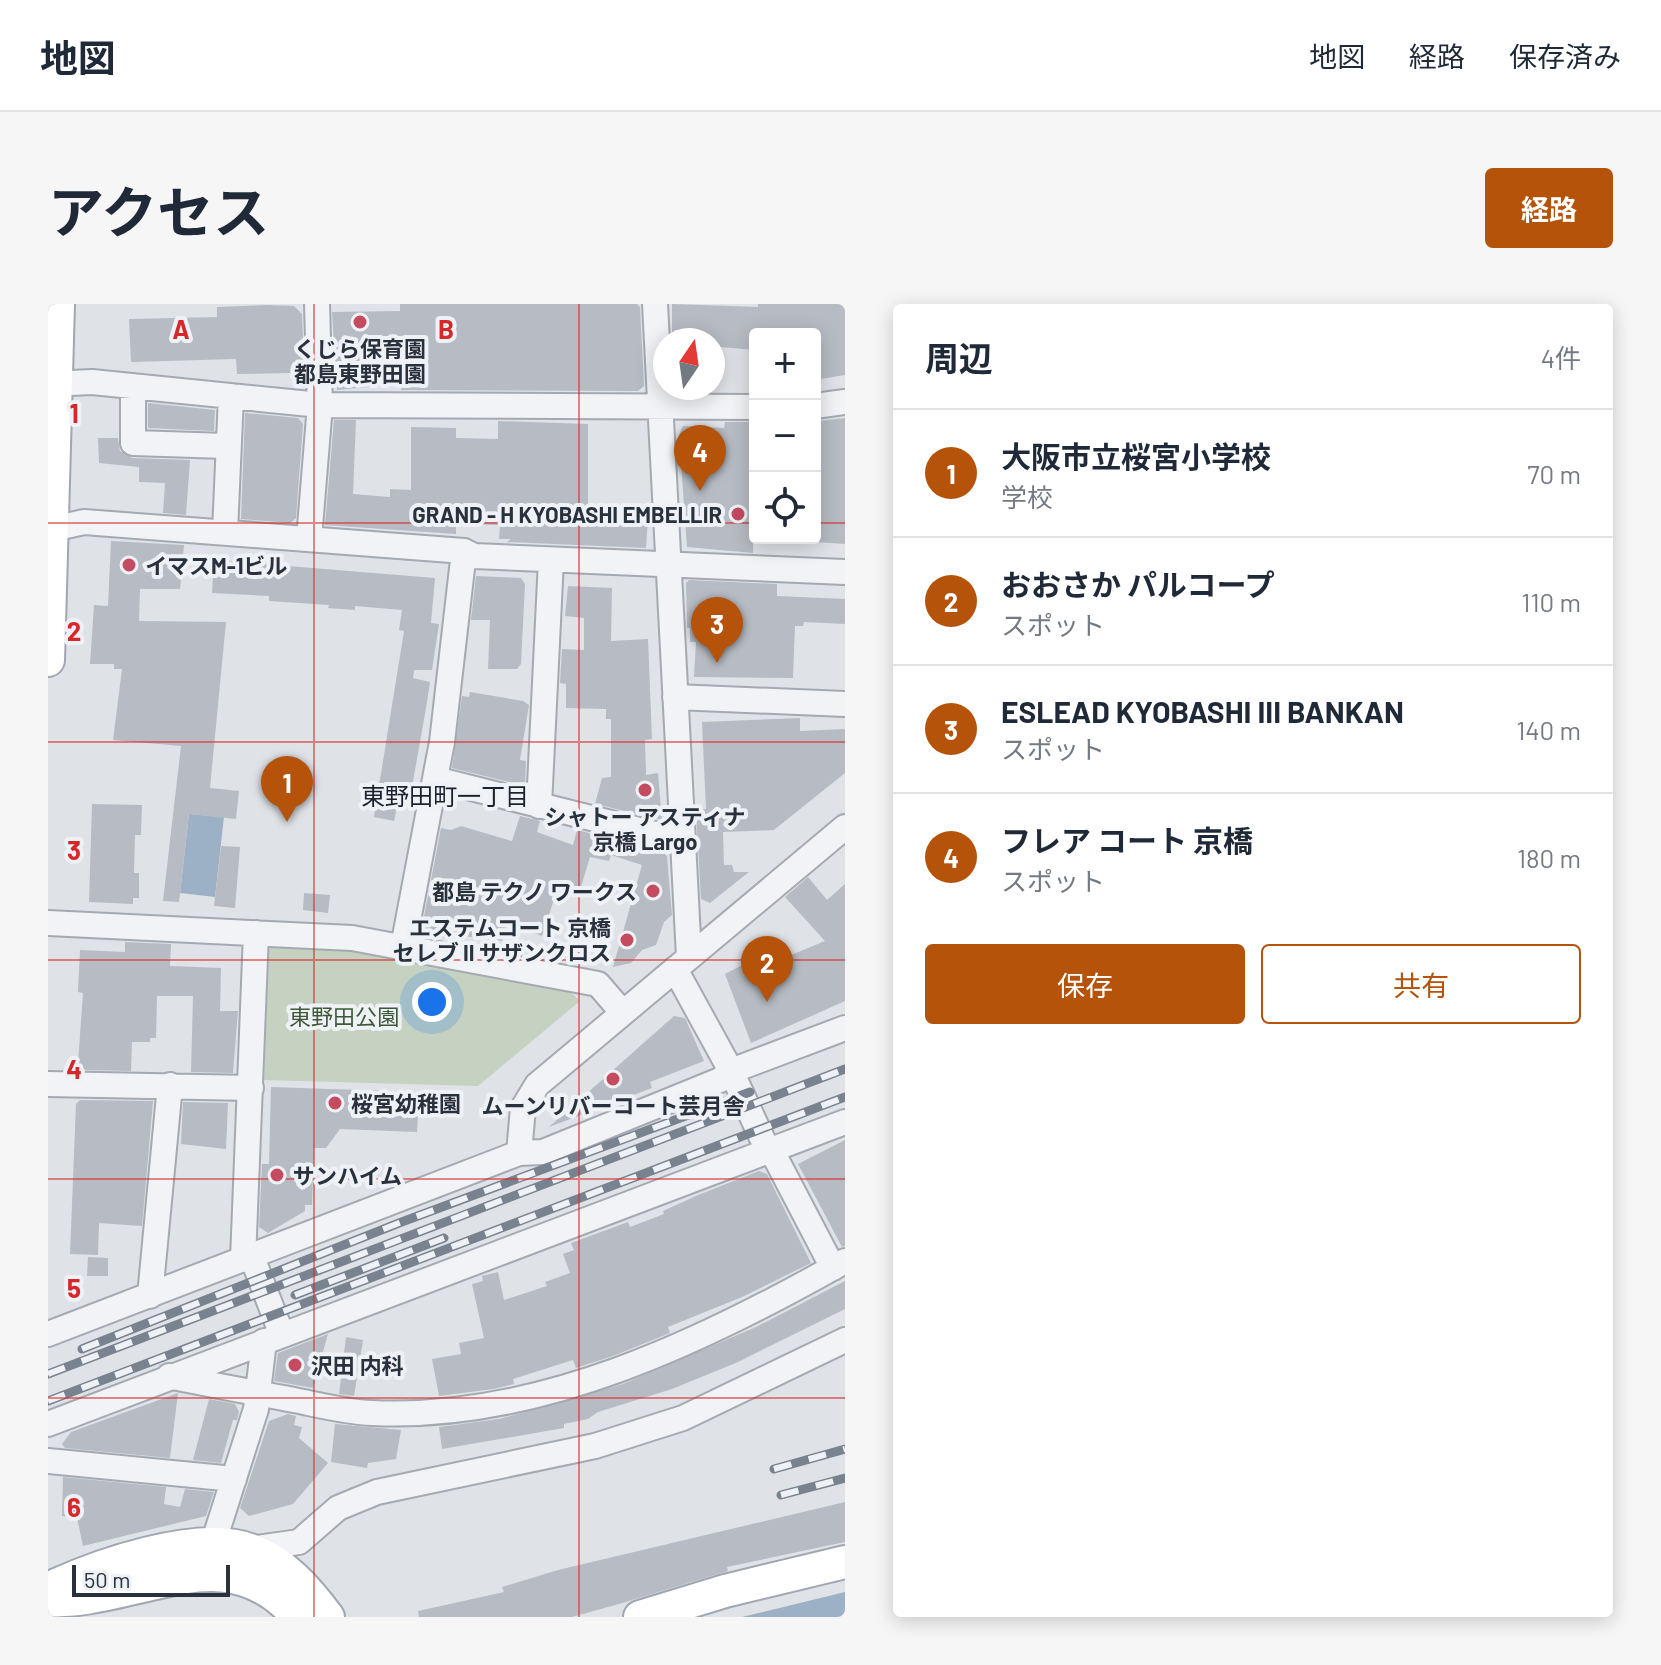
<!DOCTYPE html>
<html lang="ja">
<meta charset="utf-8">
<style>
:root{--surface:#fff;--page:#f6f6f7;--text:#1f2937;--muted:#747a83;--line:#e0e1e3;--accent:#b45309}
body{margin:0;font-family:Barlow,"Noto Sans JP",sans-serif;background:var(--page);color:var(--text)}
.controls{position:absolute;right:24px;top:24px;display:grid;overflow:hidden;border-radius:8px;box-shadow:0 4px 20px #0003}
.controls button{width:72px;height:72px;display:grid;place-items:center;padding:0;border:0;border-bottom:2px solid var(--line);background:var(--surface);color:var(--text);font:40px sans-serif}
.compass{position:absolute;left:605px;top:24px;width:72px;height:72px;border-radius:50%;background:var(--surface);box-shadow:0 4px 20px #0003;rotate:13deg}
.scale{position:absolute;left:24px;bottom:20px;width:158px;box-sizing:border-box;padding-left:8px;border:4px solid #29313d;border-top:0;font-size:22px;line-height:28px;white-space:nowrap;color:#29313d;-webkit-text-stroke:6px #eef1f5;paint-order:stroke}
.you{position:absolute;left:384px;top:698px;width:28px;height:28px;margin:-20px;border:6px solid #fff;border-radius:50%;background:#1a73e8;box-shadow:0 0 0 12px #1a73e833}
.badge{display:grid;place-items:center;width:52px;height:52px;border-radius:50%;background:var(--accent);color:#fff;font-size:26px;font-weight:700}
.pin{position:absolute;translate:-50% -66px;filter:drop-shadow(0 2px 4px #0008)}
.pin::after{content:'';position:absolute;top:42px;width:28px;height:24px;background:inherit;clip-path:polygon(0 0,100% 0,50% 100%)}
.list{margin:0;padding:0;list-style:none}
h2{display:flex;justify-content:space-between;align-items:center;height:104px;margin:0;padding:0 32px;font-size:34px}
h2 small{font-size:26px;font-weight:400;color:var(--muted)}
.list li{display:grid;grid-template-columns:52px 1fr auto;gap:24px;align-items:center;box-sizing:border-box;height:128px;padding:0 32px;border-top:2px solid var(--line)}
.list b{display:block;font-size:30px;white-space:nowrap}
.list p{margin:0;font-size:26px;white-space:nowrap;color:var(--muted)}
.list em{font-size:26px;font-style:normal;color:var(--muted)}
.actions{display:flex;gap:16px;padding:24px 32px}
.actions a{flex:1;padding:18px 0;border:2px solid var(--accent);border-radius:8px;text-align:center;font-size:28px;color:var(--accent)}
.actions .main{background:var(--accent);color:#fff}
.icon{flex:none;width:44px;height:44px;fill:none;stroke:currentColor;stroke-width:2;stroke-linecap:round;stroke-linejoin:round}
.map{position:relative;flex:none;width:797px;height:1313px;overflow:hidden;border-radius:8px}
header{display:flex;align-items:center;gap:48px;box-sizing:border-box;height:112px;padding:0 40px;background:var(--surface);border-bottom:2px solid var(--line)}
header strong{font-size:38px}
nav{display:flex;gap:44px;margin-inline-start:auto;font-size:28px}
.intro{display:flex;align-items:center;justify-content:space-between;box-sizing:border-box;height:192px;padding:0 48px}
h1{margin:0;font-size:56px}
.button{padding:20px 36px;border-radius:8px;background:var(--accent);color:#fff;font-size:28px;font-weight:700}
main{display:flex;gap:48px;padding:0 48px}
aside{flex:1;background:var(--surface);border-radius:8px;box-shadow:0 4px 20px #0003}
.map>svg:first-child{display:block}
</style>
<header>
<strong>地図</strong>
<nav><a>地図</a><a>経路</a><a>保存済み</a></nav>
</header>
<div class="intro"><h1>アクセス</h1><a class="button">経路</a></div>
<main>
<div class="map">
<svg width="797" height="1313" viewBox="0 0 797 1313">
<rect width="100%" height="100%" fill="#dfe2e7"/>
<path fill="#c5d1c1" d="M228,639L298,644L517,683L532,697L430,782L216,776L221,646Z"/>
<path fill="#9cb1c5" d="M141,510L176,513L167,593L132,589Z
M797,1288V1313H693H694Z"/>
<path fill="#b7bcc4" d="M352,0H589L592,3L596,82L590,87L353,86V80L289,86L284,8L352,7Z
M624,0L710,3V0H797V71L767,76V30H707V46L672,43L666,36H624Z
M219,1L246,2L254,10L256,59L243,61L242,69L189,70L188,55L83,58L81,15L169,13V3Z
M100,99L167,106L166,127L100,124Z
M197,109L250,114L255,120L248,214L242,219L193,215Z
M797,114V240L767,238L771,117Z
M286,116H308L305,190L342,193V185L363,186V123L408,124V134L450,135V117L540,120V210L600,213L598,244L459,238L463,235H451L452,221L408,220V230L277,221Z
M677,118H707L705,249L639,243L631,131L635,122L676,124Z
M50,134H70L72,147L84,154L142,156L138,211L115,209L117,179L91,178V163L51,159Z
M63,237L136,241L132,285H92L91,317L178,318L162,484L191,487L188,515L141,510L131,598L115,597L133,442L65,436L74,365H66V360H42L46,301L60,302Z
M166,256L387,274L383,319L391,320L384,366H366L365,374L382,378L378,404L361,500L350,499L346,517L326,513L356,327L351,326L354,306L307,302V306L280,304L281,301L221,297V292L164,289Z
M428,272L473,274L477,280L473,360L469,365H440L442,316H423Z
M641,276L729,280V292L797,295V320L756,318L755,322H747L745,374L646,373L648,338H642V324H639L638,279Z
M520,282L564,284L563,337L600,335L604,435L597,436L598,471L610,469L614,516L547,500L554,474L563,473V415H558V405L518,404V380L512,379L514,345L536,346V314L517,312Z
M422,388L475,397L481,401L472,456L478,457L477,482L404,464L414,392L421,393Z
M752,414V427L797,425V469L726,526L675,528L676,561H684L686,568H701L662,599L653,595L648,506L658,505L654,418Z
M44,500L94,501L93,531H87L86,569H91V594H85V600L41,598Z
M472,512L492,517L489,528L525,541L529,526L613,547L619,552L624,611L616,618L608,641L594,646L583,659L565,663L594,561L563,551L561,557L542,553L532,586L511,580L494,632L458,619L454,637L408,631L407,636L373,628L393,524L403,526L413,522L464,537Z
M173,542L192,543L187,604L166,602Z
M760,573L779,596L797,580V697L703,739L677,670L706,655L716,654L719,661L777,637L737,593Z
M256,589L282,591L280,609L255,606Z
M77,638L123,640L122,662L173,664L172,707H190L185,769L143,768L145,692H109L108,734H102V738H84L83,767L37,766L30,759L35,689L30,688L32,646L77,648Z
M626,712L637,714L656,757L602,778L604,784L501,823Z
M223,783L371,788L369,828L292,825L278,844H266L264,901H257V907L220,929L211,923L214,860H221Z
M32,796L105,797L94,922L51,919L50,951L22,950L28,800Z
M135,798L180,799L178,845L133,840Z
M797,836V942L794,943L750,860Z
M711,867L719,870L763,959L694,993L620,1023L622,1029L565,1052L528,1064L525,1056L465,1075L466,1080L445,1085L391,1092L384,1055L413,1050L411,1039L436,1034L424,980L435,977L434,972L450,968L456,996L499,982L497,978L522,969L515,950L526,946L523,939L580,918L582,923L616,910L615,907L650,891Z
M40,953L60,954V972H39Z
M797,977V1005L690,1058L624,1085L550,1108L540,1115L516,1120V1124L394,1145L391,1123L451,1115L575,1080L708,1023Z
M280,1030L265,1084L226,1077L230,1049Z
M298,1033L315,1036L306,1092L291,1090Z
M130,1089L122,1154L17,1144L14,1140L23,1128Z
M161,1095L187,1100L191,1108L189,1116H185L173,1159L145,1156Z
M240,1110L248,1112L246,1121L254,1123L251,1134L280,1159L245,1200L201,1212L192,1204L221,1117Z
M287,1120L353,1126L348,1155L320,1159L319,1164L283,1158Z
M15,1173L118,1183L116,1200L132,1203L137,1185L166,1188L158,1212L35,1242L29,1214L14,1212Z
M797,1198V1238L679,1263L680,1267L571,1300L524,1313H371L370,1307L456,1288L454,1283L510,1266Z"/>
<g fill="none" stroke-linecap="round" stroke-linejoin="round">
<g stroke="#a5a9b1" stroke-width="28">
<path id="minor" d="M607,0L641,653
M0,80L44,78L272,101L707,103
M85,82V139L178,142
M767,102L797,98
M0,226L36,218L416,247L426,252L797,268
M177,228L183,92
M261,235L272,101L269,0
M627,393L797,400
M387,475L635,537
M491,502L503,256
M797,523L489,781L475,804L471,849L495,848L672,776L683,767L797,724
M0,619L304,634L550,680L575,709
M355,643L394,438L416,247
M627,665L683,767L720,847L727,853L785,964
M0,780L203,784
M204,953L234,1031
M195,956L208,629
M102,992L122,781
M0,1030L471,849
M121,1072C163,1081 204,1088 246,1096C271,1101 298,1108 324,1109C490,1117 656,1037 797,957
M0,1120L797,818
M0,1157L186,1175
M165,1240L208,1105L216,1037
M202,1245L251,1238L290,1204L329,1188L547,1142L635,1114L797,1036"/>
</g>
<g stroke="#9fa7b2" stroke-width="36">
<path id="major" d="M0,356L10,0
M0,1285C48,1262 150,1226 202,1246C237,1259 259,1285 280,1313
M0,1297C14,1296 29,1296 43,1293C120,1281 188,1241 250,1313
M592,1313L677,1287L797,1258"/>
</g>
<use href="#minor" stroke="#f1f3f6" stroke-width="24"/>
<use href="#major" stroke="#fff" stroke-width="32"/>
<g stroke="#798390" stroke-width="9">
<path id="rail" d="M247,991L396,934
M34,1045L351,919L702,788
M0,1070L797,765
M0,1097L797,793
M726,1165L797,1145
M733,1191L797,1174"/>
</g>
<use href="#rail" stroke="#eef1f5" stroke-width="6" stroke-dasharray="18" stroke-linecap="butt"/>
</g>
<path fill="none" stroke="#d62828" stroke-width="2" stroke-opacity="0.55" d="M266,0V1313M531,0V1313M0,219H707M767,219H797M0,438H797M0,656H797M0,875H797M0,1094H797"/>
<g fill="#c54b61" stroke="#eef1f5" stroke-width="3">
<circle cx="312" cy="18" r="8"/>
<circle cx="690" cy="210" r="8"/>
<circle cx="81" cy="261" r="8"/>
<circle cx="597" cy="486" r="8"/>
<circle cx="605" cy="587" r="8"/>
<circle cx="579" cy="636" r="8"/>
<circle cx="565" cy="775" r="8"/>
<circle cx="287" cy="799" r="8"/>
<circle cx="229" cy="871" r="8"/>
<circle cx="247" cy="1061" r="8"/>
</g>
<g text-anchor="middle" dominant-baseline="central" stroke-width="8" stroke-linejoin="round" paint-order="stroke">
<g font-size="22" font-weight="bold" fill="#29313d" stroke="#eef1f5" text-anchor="start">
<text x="312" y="44" text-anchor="middle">くじら保育園<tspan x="312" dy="25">都島東野田園</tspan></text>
<text x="674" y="210" text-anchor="end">GRAND - H KYOBASHI EMBELLIR</text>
<text x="97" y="261">イマスM-1ビル</text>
<text x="597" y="512" text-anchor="middle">シャトー アスティナ<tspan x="597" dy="25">京橋 Largo</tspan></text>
<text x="589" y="587" text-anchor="end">都島 テクノ ワークス</text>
<text x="563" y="623" text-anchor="end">エステムコート 京橋<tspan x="563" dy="25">セレブ II サザンクロス</tspan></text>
<text x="303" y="799">桜宮幼稚園</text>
<text x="565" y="801" text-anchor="middle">ムーンリバーコート芸月舎</text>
<text x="245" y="871">サンハイム</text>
<text x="263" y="1061">沢田 内科</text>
</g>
<g font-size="22" fill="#3e5837" stroke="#eef1f5">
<text x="296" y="712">東野田公園</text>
</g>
<g font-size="24" fill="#1b222e" stroke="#eef1f5">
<text x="397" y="491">東野田町一丁目</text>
</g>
</g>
<g font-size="26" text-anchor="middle" font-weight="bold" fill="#d62828" stroke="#eef1f5" stroke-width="8" stroke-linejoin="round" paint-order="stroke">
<text x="133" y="35">A</text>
<text x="398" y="35">B</text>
<text x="26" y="119">1</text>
<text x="26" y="337">2</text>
<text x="26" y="556">3</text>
<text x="26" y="775">4</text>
<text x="26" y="994">5</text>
<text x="26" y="1213">6</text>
</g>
</svg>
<div class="controls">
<button>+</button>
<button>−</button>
<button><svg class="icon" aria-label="locate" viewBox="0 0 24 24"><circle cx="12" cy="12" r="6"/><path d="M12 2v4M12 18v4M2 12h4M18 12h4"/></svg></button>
</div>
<svg class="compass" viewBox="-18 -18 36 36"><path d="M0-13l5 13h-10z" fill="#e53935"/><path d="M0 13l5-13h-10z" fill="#747a83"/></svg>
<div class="scale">50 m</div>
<div class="you"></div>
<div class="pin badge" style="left:239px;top:518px">1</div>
<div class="pin badge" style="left:719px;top:698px">2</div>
<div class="pin badge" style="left:669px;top:359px">3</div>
<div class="pin badge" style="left:652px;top:187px">4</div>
</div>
<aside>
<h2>周辺<small>4件</small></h2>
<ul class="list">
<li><span class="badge">1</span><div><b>大阪市立桜宮小学校</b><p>学校</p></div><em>70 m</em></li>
<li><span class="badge">2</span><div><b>おおさか パルコープ</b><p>スポット</p></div><em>110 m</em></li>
<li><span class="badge">3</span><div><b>ESLEAD KYOBASHI III BANKAN</b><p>スポット</p></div><em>140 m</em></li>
<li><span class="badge">4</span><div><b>フレア コート 京橋</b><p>スポット</p></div><em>180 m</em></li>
</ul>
<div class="actions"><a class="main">保存</a><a>共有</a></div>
</aside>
</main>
